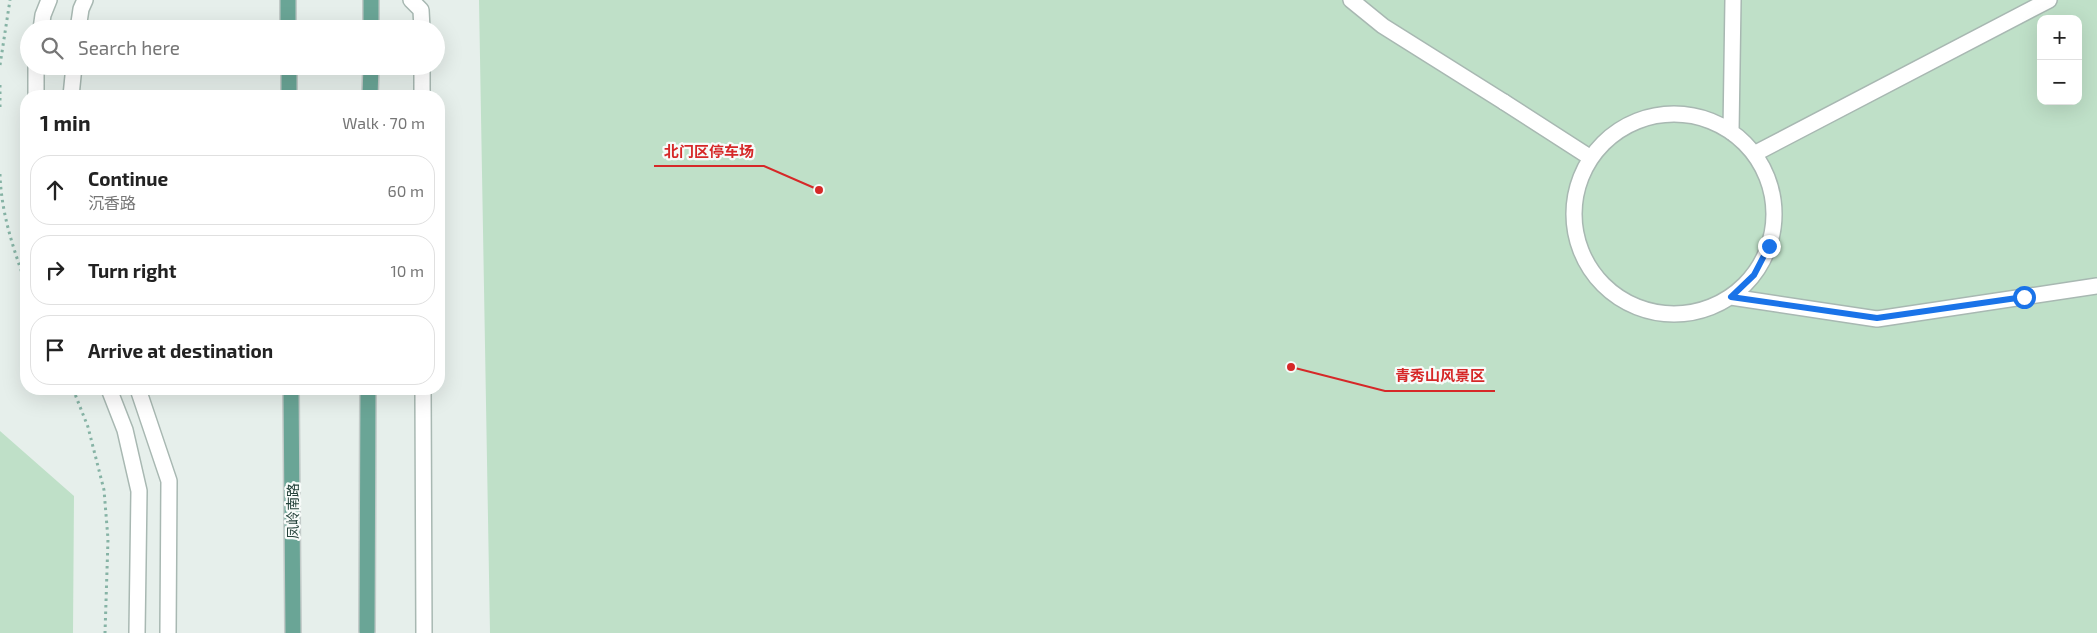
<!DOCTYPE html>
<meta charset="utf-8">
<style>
:root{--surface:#fff;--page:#f2f2f2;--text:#222;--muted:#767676;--line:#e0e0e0}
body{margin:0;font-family:"Exo 2","Noto Sans SC",sans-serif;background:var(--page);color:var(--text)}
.controls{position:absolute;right:15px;top:15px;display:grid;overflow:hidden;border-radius:10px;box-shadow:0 5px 20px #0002}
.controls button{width:45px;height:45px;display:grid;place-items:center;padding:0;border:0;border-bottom:1px solid var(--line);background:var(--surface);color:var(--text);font:25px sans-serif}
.stop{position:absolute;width:15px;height:15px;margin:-11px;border:4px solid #1a73e8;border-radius:50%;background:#fff}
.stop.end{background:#1a73e8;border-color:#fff;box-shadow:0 1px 5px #0008}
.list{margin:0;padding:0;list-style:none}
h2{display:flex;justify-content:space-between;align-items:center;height:65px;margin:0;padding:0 20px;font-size:21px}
h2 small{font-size:16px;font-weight:400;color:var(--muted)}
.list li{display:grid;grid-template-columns:32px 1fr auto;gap:15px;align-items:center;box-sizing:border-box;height:70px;margin:0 10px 10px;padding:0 10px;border:1px solid var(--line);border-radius:20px}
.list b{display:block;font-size:19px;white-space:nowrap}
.list p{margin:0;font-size:16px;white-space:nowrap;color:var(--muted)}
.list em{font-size:16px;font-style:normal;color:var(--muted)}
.icon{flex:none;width:28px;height:28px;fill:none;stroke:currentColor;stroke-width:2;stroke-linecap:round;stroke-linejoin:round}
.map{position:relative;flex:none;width:2097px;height:633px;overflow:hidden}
.search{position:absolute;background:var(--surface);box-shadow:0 5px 20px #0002;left:20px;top:20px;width:425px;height:55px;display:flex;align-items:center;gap:12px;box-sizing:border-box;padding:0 18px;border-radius:28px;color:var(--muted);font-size:19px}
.panel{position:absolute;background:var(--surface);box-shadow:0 5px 20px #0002;left:20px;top:90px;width:425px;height:305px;border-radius:20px}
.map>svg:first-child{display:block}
</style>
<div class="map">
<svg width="2097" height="633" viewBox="0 0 2097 633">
<rect width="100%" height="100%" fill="#e6efeb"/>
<path fill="#bfe0c8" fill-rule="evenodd" d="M479,0H2097V633H490ZM2041,19H2078V101H2041Z
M0,431L74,496L73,633H0Z"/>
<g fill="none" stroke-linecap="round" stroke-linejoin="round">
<g stroke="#a8b8b2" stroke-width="18">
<path id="service" d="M411,0L421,10L422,29
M41,29L43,15L49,0
M78,29L81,9L85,0
M422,66V96
M36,96V66
M71,96L74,66
M1504,102L1591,158
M1574 214a100 100 0 1 1 200 0a100 100 0 1 1-200 0Z
M1731,132L1733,0
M1754,154L2049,0
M1731,297L1877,319L2097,286
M109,389L125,430L139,491L137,633
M138,389L169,481L168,633
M423,389L424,633"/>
</g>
<g stroke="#a8b8b2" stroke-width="18">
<path id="minor" d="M1351,0L1383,26L1504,102"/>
</g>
<g stroke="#c2cac8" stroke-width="18">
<path id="primary" d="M288,0V29
M371,29V0
M289,66V96
M370,96L371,66
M291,389L293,633
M367,631L368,389"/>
</g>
<path stroke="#86b3a5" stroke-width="3" stroke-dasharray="2.5 4" stroke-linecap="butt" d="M0,65L10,0
M0,85V110
M0,174C1,212 13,248 26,284
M73,389L88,427L104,490L108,539L105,633"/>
<use href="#service" stroke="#fff" stroke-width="15"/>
<use href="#minor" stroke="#fff" stroke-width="15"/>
<use href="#primary" stroke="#6aa596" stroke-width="15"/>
</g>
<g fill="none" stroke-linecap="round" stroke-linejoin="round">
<path stroke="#1a73e8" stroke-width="6" d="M1769,246L1754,275L1731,297L1877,318L2024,297"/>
</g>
<g text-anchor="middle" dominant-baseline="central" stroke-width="4.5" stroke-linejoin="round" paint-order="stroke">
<g font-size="14" fill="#24423a" stroke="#f7fbf9">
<text transform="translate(292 511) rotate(-90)">凤岭南路</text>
</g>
</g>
<path fill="none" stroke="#d62828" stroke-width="2" d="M819 190L764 166H654M1291 367L1385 391H1495"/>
<g fill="#d62828" stroke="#f7fbf9" stroke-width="2">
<circle cx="819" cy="190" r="5"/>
<circle cx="1291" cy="367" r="5"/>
</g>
<g font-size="15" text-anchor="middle" font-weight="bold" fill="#d62828" stroke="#f7fbf9" stroke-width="4.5" stroke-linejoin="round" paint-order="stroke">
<text x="709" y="157">北门区停车场</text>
<text x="1440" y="381">青秀山风景区</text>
</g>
</svg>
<div class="controls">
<button>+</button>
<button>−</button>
</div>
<div class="stop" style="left:2024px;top:297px"></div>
<div class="stop end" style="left:1769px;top:246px"></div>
<div class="search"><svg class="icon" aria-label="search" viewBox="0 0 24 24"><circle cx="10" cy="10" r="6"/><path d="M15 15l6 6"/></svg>Search here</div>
<section class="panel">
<h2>1 min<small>Walk · 70 m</small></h2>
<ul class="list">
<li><svg class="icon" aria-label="ahead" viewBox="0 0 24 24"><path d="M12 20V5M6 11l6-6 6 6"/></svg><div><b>Continue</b><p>沉香路</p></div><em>60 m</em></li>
<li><svg class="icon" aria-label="right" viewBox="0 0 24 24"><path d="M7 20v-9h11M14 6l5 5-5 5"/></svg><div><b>Turn right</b></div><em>10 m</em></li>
<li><svg class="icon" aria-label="arrive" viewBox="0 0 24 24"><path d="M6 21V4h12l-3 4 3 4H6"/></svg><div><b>Arrive at destination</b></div></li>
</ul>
</section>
</div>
